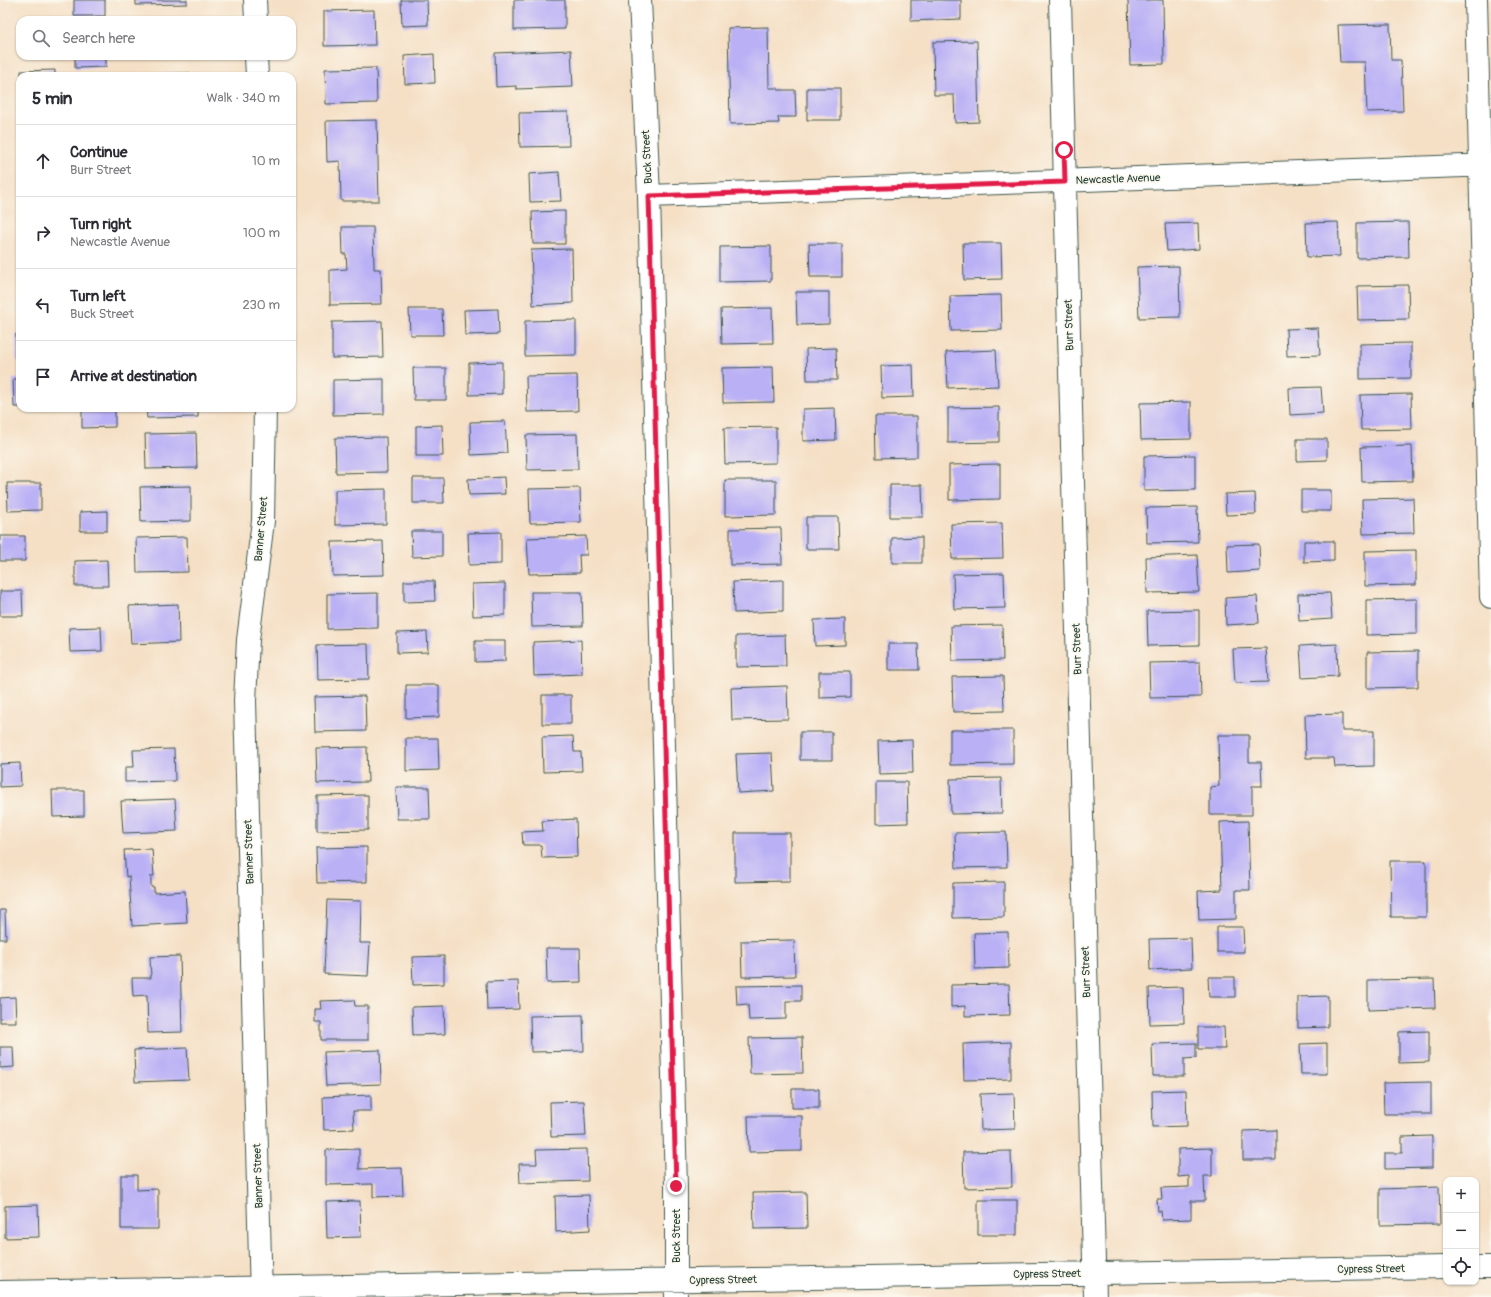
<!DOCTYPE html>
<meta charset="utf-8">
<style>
:root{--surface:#fff;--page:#f7f7f7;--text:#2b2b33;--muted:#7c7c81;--line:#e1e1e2}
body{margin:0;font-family:Pangolin,sans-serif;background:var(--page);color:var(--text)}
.controls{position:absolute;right:12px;bottom:12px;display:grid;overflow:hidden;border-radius:8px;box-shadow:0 1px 3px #0004}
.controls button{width:36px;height:36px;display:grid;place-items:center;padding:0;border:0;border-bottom:1px solid var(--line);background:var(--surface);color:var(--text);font:20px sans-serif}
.stop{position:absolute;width:12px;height:12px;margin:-9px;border:3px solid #e11d48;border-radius:50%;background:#fff}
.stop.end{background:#e11d48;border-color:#fff;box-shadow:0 1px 4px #0008}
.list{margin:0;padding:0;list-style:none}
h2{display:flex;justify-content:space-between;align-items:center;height:52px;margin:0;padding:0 16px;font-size:17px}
h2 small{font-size:13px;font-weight:400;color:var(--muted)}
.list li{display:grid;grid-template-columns:26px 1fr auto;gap:12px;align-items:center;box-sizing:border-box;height:72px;padding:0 16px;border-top:1px solid var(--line)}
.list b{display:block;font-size:15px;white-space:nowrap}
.list p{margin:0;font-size:13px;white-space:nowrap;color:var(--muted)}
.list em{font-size:13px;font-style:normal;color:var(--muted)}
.icon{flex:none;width:22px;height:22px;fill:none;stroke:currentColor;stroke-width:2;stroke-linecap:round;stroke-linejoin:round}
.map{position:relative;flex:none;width:1491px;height:1297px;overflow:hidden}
.search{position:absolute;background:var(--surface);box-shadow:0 1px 3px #0004;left:16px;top:16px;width:280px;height:44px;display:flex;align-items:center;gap:10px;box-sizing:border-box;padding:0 14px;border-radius:12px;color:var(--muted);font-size:15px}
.panel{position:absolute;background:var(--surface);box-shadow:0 1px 3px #0004;left:16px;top:72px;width:280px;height:340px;border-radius:12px}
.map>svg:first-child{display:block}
</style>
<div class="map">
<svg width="1491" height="1297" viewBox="0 0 1491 1297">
<rect width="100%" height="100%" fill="#fbf7ec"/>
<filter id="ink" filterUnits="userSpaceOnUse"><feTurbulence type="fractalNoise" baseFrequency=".025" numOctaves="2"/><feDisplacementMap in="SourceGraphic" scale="8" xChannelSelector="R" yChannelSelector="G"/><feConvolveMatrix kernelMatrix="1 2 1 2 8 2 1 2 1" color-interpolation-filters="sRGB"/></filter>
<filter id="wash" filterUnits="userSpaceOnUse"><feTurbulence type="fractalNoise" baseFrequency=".012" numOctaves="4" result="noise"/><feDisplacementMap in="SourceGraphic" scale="16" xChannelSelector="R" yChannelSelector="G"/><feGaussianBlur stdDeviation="0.9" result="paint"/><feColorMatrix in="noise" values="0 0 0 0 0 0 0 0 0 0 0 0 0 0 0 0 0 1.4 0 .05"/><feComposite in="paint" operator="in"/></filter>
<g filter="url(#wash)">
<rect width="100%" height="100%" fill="#f5e0c6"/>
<g id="blocks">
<path fill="#bab0f5" d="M74,0H105V16H74Z
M136,0H187V4L136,5Z
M401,0H427L428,25L402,26Z
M514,0H565V29L514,30Z
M911,0H961V19L911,21Z
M1128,0H1163L1164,64L1130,65Z
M374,10L375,45L324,46V11Z
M1390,24L1391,60H1401L1403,111L1367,112L1365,62H1340L1338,25Z
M768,27L769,88H778V90H795L796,117H778L779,123L730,124L728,28Z
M977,41L979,122L955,123L954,95H934L933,42Z
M571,50L573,87L516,89V86L496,87L495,53Z
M434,54L435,83L405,84L404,56Z
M75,56H106V67L75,68Z
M376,68L377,103L326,104L325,69Z
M55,70V76H21V71Z
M190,73V76H139V74Z
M807,88H840V120H807Z
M568,112L569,146L520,147L519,113Z
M377,120L379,201H341L340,161L327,162L326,121Z
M559,172L561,201L530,202L529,174Z
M565,211V244H533L532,212Z
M1338,222L1340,256L1307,257L1306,223Z
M1408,222L1409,257L1357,258V223Z
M1198,223L1199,249L1167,251L1165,224Z
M342,227H373L374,269H381L382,304L330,305V270L347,269L346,254H343Z
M963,243H1001L1002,279L964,280Z
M809,244H842V277H810Z
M771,246V281L720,282V247Z
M572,249L573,303L533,305L531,250Z
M1179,266L1180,317L1139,318L1137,267Z
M1408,285L1409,319L1358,320L1357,286Z
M796,292H829V324L797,325Z
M1001,295L1002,330L951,331L950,296Z
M772,308L773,343L722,344L721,309Z
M409,309H442L443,335H410Z
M498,309L499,334L465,335L464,310Z
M576,320V355L525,356V321Z
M382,321L383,357L332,358V322Z
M1318,328L1320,355L1287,356L1286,329Z
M16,334H20V361H17Z
M1411,343V378L1360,379V344Z
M836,348L837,380H807L806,349Z
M996,350L998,386L948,388L946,352Z
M502,362V394L469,395V363Z
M913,365L914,397L882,398L881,366Z
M773,367L774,402L723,403L722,368Z
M413,368H446V400H414Z
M577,375L578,411L527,412L526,376Z
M13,379H20V407H14Z
M384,379V414L333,415V380Z
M1321,387L1323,413L1290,415L1289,388Z
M1411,394L1412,429L1361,430L1360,395Z
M1191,402V439L1141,440L1140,403Z
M999,407V442L948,443V408Z
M82,408H115V427L82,428Z
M146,408H198V417L147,418Z
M835,408L836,440L803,441V409Z
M875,416H917V457L876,458Z
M505,421L507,453L471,455L470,422Z
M442,425L443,456H416V426Z
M776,427V463L725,464L724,428Z
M196,433L197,468L146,469L145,434Z
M577,434L578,469L527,470L526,435Z
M386,437L387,472L336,473L335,438Z
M1297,439H1327V460L1297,461Z
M1412,446L1413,481L1362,482L1361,447Z
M1195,455V490L1144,491V456Z
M1000,464V499L949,500V465Z
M504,477L505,494L469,495L468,479Z
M413,478H443L444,503H413Z
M725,480H776V515L725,516Z
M7,483H41V510L8,511Z
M890,485H922L923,517H890Z
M191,486V521L141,522L140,487Z
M580,488L581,522L530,523L529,489Z
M386,489V524L335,525V490Z
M1301,490H1331V511H1301Z
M1255,493L1256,514L1226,515L1225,494Z
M1413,498L1414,533L1363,534L1362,499Z
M1197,507L1198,542L1147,543L1146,508Z
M107,511V531H80V512Z
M806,517H838L839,549H806Z
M1002,523L1003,558L952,559L951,524Z
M781,528L782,564L730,565V529Z
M411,531H442V556L412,557Z
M501,532V564L469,565L468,533Z
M0,536H25V561H0Z
M586,536L587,555H579L580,573L529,574L527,538Z
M187,537L188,572L137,573L136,538Z
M922,537V563H892V538Z
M383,541L384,575L333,576L332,542Z
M1304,541H1334V561L1304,562Z
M1259,544L1260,571L1228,573L1227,545Z
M1416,550V585L1365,586V551Z
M1197,555L1199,592L1147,593L1146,557Z
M107,560L108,586H75V561Z
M1004,573L1005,608L954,609L953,574Z
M783,580V611L734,613L733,582Z
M404,581H434L435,601L404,602Z
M505,583V615L473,616L472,584Z
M0,591H22L23,616H0Z
M531,592H582L583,626L532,627Z
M378,593V628L327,629V594Z
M1330,593L1332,619L1299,621L1298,594Z
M1257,596L1259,623L1226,625L1225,598Z
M1417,599V634L1366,635V600Z
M178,604L179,642L131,644L129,606Z
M1199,610V645L1148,646L1147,611Z
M845,619V645L815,646L814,620Z
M1002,625L1003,660L952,661L951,626Z
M101,627L102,651L70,652L69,628Z
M427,632L428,652L397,653V633Z
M785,635L786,666L736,667V636Z
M581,640L582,674L534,676L533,642Z
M475,641H505V661L475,662Z
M368,644L369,679L318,680L317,645Z
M888,644H918L919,670H888Z
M1337,644L1338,676L1302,678L1300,646Z
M1266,648L1268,682L1235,683L1233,649Z
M1418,651V687L1367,688V652Z
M1200,662L1201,697L1150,698L1149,663Z
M819,672H850V697L819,698Z
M1003,676L1004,711L953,712L952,677Z
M406,685H439V717L406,718Z
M787,686L788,719L732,720L731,688Z
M542,695H571V724H542Z
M365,696L366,731L315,732L314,697Z
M1342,714V731H1374V766L1335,767L1334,758H1306L1305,715Z
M950,730H1013V764L950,765Z
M800,732H832V760H800Z
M1218,735H1249V762H1261L1262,786H1252V815H1210V787L1219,786Z
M573,736L574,752H581L582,771L543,772L542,737Z
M406,738H438L439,770L406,771Z
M912,740L913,773L879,774L878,741Z
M367,747L368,782L317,783L316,748Z
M174,749L175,781L125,782V767H134L133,750Z
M772,753L774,791L738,793L736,754Z
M20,763L21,786L0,787V764Z
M1001,778L1002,813L951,814L950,779Z
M876,782H907L908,823L876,824Z
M396,787H429L430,819H397Z
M52,790H84V816L53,817Z
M368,795V830L317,831V796Z
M175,799L177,831L123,833L121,801Z
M576,819L577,857L542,858L541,845H523L522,832L543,831L542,821Z
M1248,821L1250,890H1236V919L1199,920L1198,891L1222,890L1220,822Z
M1006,832L1007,867L956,868L955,833Z
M735,833H790V881L735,882Z
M367,847V882L317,883L316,848Z
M152,849L154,876H151V887H154V893L185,891L187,923L132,926L129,876L126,877L124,850Z
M1390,861H1426V917H1391Z
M1004,882V917L953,918V883Z
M327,900L361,901L360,943H370L368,976L324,974Z
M0,910H5L6,939H0Z
M1217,927H1243L1244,952H1217Z
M1008,932L1009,968L975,969L974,933Z
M1191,938L1192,968L1150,970L1149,939Z
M794,940L795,976L742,977L741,941Z
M546,948H580L581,982L547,983Z
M180,956L182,1032L148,1033L147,995L133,996L132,978H151L150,957Z
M444,956V984L413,985L412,957Z
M1208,977H1235V997H1209Z
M1434,979L1435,1008L1368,1010V980Z
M518,981L519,1009L487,1010L486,982Z
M1009,984L1010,1015L965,1016V1006L951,1007V985Z
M801,985V1001H786V1019L749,1020L748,1004L737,1005L736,986Z
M1183,987L1184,1023L1150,1024L1149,988Z
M1328,996V1027L1298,1028V997Z
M15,997L16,1022H0V998Z
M354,1000L355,1006H368V1040H321V1022H315V1009H321L320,1001Z
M444,1006L445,1034L413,1035L412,1007Z
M583,1015L584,1051L531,1052L530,1016Z
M1198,1027H1224L1225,1049H1198Z
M1429,1031V1062L1399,1063V1032Z
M802,1037L803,1073L750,1074L749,1038Z
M1011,1042V1079L964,1080L963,1044Z
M1196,1043V1058L1184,1059V1076H1153L1152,1044Z
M1327,1043V1074H1301L1300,1044Z
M0,1047H13L14,1067L0,1068Z
M187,1048L189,1080L135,1082L134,1050Z
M380,1050L381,1084L326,1086L324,1052Z
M1431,1082V1114H1384L1383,1083Z
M792,1089H819V1108H792Z
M1186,1090L1187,1126L1153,1127L1152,1091Z
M1014,1093L1015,1129L981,1130L980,1094Z
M371,1095V1111H353L354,1129L324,1130L323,1097Z
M584,1101L586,1136L551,1137L550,1102Z
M748,1116H802V1151L749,1152Z
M1276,1130V1160H1243V1131Z
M1432,1136V1168L1385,1169V1153H1402V1137Z
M1212,1148V1176H1204L1205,1201H1191V1219L1162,1220L1161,1211H1158L1157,1199H1162L1161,1188L1189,1187V1176L1178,1177V1149Z
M359,1149V1169L402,1168L403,1196L373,1197V1184L326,1185V1150Z
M587,1149L588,1181L520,1183L519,1164H537L536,1150Z
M1011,1151L1012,1187L964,1188L963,1152Z
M121,1175H137V1190L158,1189V1229H121Z
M1439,1187L1440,1224L1380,1225V1189Z
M806,1192L807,1228L754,1229L753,1193Z
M589,1195L590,1230L556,1232L555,1196Z
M978,1200H1017V1235H978Z
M360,1201L361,1237L327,1238L326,1202Z
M38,1205L39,1237L5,1238V1206Z"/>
</g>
</g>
<g filter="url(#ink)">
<use href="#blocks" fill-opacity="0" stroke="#3f554a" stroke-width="1"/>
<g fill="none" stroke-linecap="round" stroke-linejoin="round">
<g stroke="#3f554a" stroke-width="24">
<path id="minor" d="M255,0L256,20
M640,0L649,196L676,1186V1297
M1060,0L1095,1297
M1476,0L1491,597
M256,56L257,76
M649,196L1491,165
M1476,1267H1491
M0,1292L1446,1267
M261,1297L245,701L248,640L263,521L265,408"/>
</g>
<use href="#minor" stroke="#fff" stroke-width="22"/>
</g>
</g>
<g fill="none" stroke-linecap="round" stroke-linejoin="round" filter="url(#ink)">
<path stroke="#e11d48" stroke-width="5" d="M676,1186L649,196L1065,182L1064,150"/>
</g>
<g text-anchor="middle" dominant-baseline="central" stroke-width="3" stroke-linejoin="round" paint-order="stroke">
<g font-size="11" fill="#1f3d34" stroke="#fbf7ec">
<text transform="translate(647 157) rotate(-93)">Buck Street</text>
<text transform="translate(1118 179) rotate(-2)">Newcastle Avenue</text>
<text transform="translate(1069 325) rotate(-92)">Burr Street</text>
<text transform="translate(261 529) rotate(-85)">Banner Street</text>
<text transform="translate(1077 649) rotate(-92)">Burr Street</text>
<text transform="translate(249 852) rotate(-92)">Banner Street</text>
<text transform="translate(1086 972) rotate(-92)">Burr Street</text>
<text transform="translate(258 1176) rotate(-92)">Banner Street</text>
<text transform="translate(676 1236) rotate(-90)">Buck Street</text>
<text transform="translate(1371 1269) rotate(-1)">Cypress Street</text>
<text transform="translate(1047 1274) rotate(-1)">Cypress Street</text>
<text transform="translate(723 1280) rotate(-1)">Cypress Street</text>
</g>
</g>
</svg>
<div class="controls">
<button>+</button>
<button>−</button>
<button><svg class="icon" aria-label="locate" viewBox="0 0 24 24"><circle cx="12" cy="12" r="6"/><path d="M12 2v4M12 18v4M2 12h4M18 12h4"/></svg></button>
</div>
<div class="stop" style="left:1064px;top:150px"></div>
<div class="stop end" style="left:676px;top:1186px"></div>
<div class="search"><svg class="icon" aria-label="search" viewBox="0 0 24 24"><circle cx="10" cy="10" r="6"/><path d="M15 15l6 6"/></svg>Search here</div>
<section class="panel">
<h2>5 min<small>Walk · 340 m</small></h2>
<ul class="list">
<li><svg class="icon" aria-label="ahead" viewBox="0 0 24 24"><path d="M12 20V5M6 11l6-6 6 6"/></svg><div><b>Continue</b><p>Burr Street</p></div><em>10 m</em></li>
<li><svg class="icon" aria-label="right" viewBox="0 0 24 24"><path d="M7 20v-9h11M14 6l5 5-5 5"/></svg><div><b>Turn right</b><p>Newcastle Avenue</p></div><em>100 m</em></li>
<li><svg class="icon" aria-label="left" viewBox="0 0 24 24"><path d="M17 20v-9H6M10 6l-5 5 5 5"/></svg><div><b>Turn left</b><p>Buck Street</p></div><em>230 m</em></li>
<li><svg class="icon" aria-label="arrive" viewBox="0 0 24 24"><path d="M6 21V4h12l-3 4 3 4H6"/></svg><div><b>Arrive at destination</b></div></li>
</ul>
</section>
</div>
